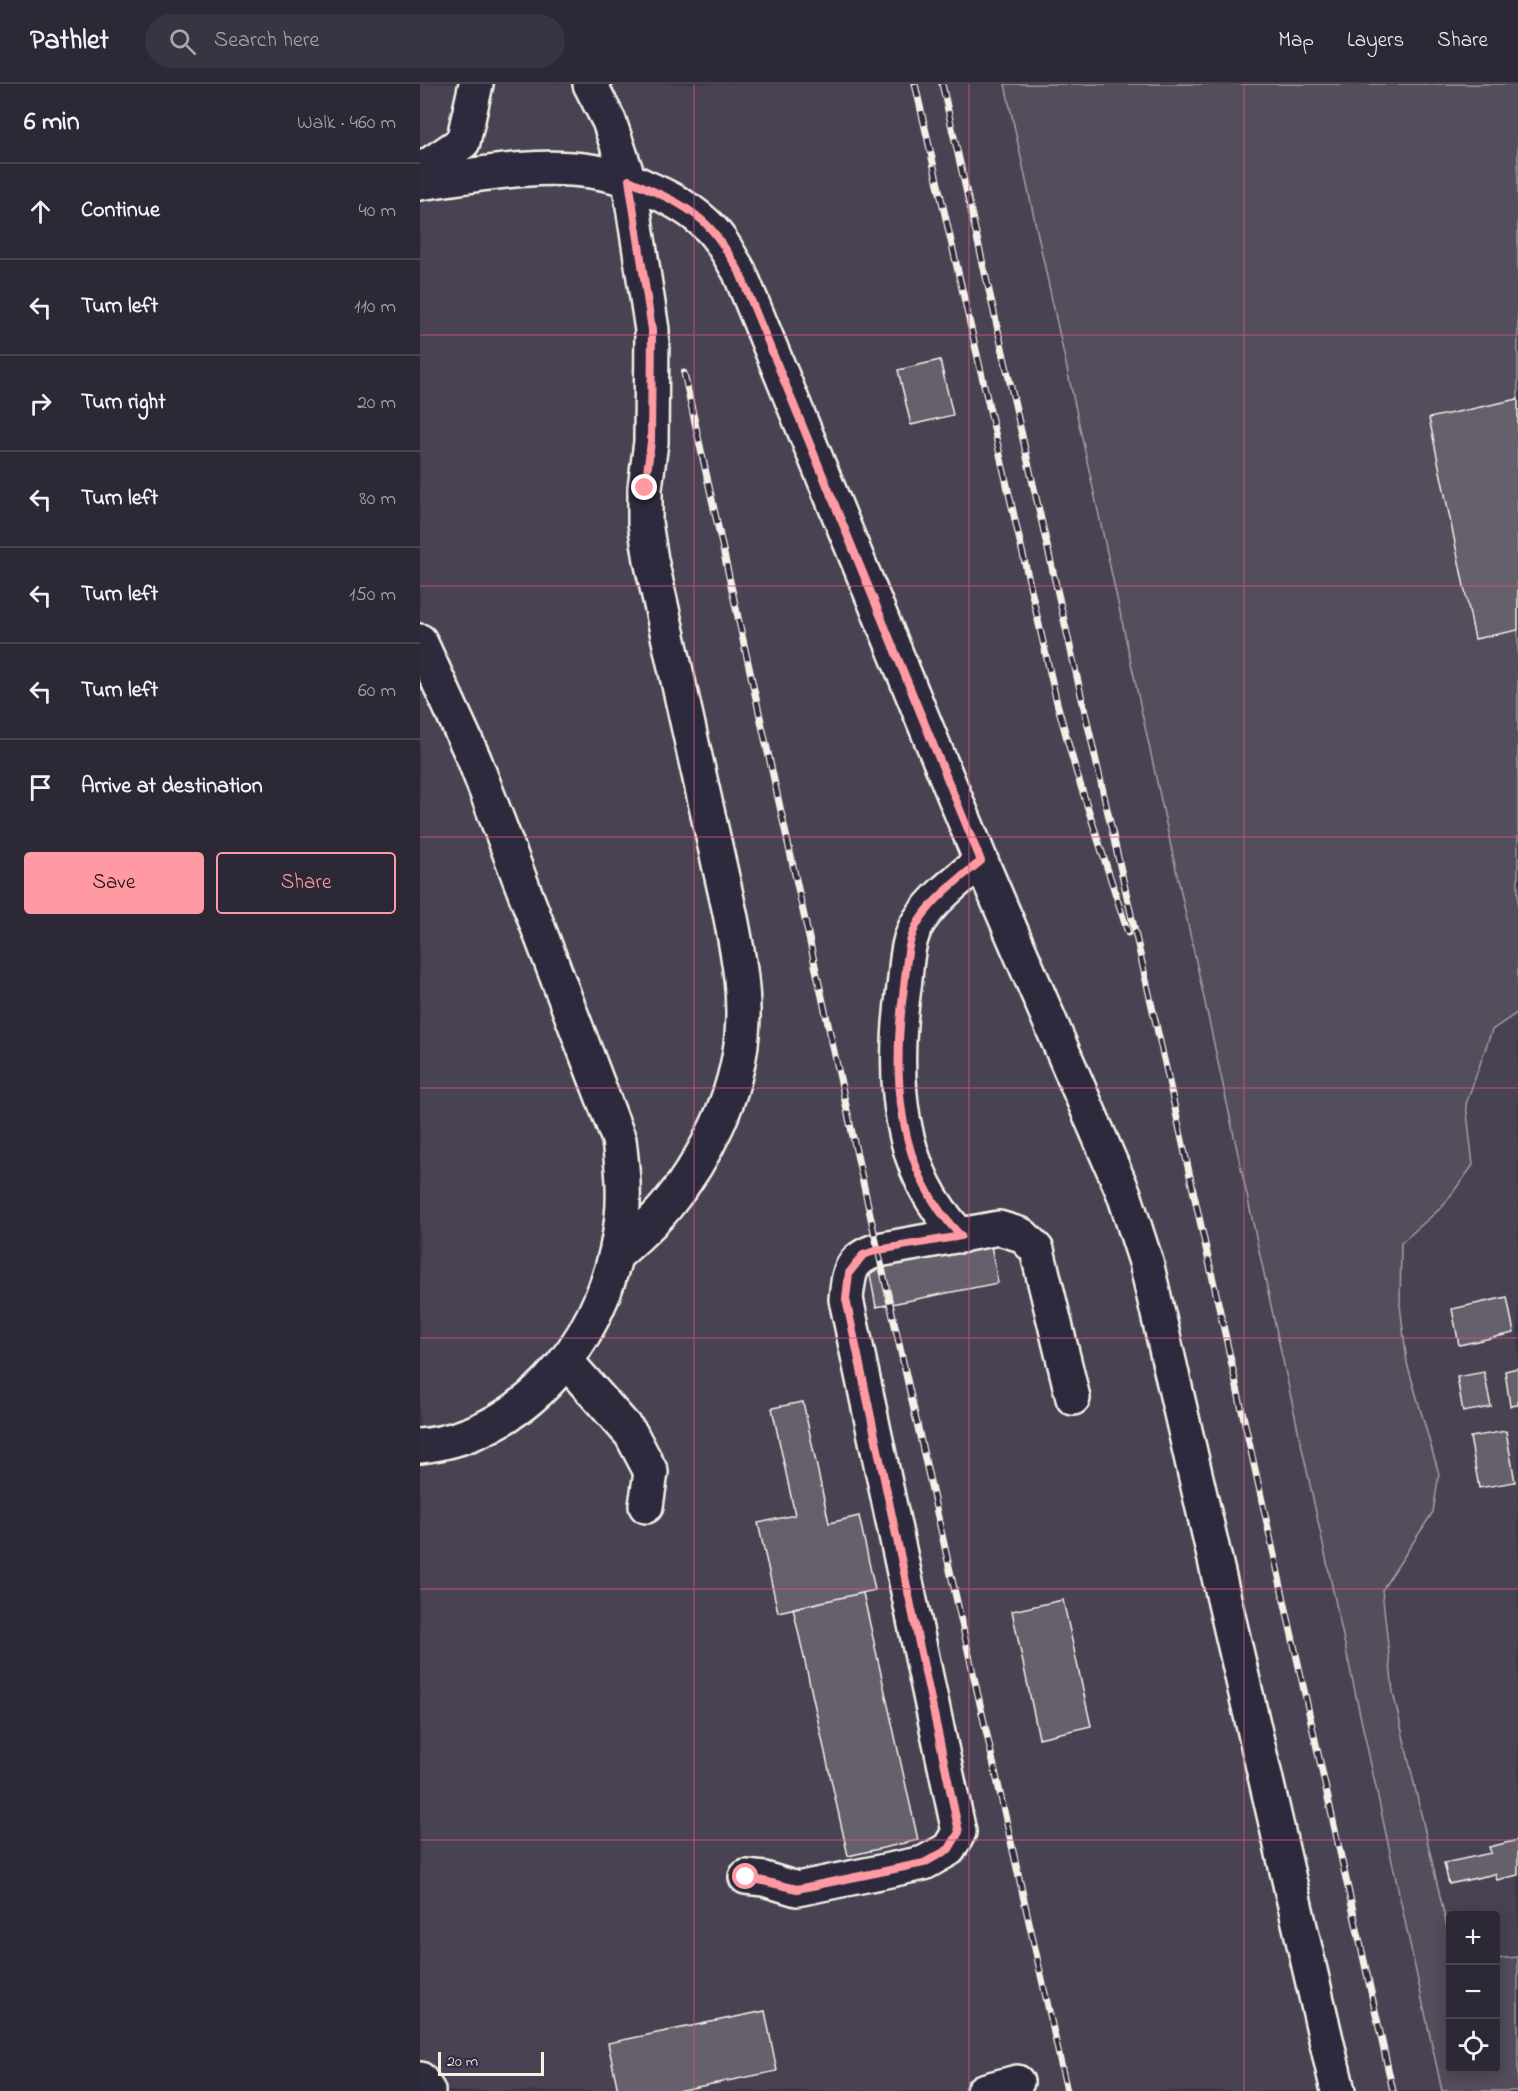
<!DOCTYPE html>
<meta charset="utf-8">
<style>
:root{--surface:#2c2835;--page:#383441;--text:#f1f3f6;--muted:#a6a6ad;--line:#484450;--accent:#ff9aa2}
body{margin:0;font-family:"Indie Flower",sans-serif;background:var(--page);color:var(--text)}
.controls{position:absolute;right:18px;bottom:18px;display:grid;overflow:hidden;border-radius:6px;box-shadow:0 3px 15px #0003}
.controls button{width:54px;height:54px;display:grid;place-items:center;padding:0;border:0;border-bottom:2px solid var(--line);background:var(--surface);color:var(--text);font:30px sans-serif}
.scale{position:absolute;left:18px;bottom:15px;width:106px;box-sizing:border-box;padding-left:6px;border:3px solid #f4f1e8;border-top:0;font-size:16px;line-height:21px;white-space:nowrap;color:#f4f1e8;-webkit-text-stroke:4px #2f2a3d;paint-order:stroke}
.stop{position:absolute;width:18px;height:18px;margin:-14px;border:4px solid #ff9aa2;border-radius:50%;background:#fff}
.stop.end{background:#ff9aa2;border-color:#fff;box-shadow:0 2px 6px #0008}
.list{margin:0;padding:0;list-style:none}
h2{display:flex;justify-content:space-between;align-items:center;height:78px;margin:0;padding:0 24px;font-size:26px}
h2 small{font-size:20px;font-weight:400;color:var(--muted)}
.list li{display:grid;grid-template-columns:39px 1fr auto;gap:18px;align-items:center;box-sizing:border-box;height:96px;padding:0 24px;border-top:2px solid var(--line)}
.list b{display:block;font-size:22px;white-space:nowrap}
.list em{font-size:20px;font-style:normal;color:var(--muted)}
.actions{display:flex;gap:12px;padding:18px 24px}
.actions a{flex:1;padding:14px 0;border:2px solid var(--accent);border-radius:6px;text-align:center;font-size:21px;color:var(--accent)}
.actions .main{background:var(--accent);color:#111}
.icon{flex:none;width:33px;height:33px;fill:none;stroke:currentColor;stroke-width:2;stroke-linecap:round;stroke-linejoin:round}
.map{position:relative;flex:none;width:1098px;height:2007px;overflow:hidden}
header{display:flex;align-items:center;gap:36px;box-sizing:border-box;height:84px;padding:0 30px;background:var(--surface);border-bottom:2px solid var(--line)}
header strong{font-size:28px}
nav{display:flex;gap:33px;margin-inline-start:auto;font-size:21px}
.search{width:420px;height:54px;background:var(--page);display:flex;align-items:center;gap:15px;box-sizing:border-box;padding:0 21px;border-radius:33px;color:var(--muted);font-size:22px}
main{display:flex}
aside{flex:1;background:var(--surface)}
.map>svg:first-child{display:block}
</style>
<header>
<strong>Pathlet</strong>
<div class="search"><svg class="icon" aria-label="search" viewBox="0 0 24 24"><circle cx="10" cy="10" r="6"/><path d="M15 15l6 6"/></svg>Search here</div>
<nav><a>Map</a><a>Layers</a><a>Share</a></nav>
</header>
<main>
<aside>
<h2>6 min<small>Walk · 460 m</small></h2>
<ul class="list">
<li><svg class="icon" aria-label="ahead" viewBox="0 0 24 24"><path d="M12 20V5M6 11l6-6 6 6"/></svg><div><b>Continue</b></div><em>40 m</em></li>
<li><svg class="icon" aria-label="left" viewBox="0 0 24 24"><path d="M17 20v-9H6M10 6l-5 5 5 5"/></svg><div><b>Turn left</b></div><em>110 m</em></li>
<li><svg class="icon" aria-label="right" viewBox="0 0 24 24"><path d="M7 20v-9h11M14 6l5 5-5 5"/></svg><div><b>Turn right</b></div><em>20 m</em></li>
<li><svg class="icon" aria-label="left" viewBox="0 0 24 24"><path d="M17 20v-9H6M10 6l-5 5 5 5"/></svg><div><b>Turn left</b></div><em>80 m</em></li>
<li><svg class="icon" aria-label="left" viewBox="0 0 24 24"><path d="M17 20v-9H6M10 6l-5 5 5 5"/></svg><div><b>Turn left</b></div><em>150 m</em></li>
<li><svg class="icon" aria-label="left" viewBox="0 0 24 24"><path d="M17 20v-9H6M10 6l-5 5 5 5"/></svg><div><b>Turn left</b></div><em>60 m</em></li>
<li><svg class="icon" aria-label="arrive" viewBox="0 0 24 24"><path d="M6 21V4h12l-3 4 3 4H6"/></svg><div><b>Arrive at destination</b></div></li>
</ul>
<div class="actions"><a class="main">Save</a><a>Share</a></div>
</aside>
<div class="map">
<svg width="1098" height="2007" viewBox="0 0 1098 2007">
<rect width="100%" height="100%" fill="#3b3647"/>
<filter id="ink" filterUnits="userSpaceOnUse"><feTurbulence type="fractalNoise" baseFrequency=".0167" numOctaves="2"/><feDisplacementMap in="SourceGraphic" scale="12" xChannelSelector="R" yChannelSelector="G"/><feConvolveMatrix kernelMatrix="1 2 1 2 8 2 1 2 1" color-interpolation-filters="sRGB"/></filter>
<g filter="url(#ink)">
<path fill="#484352" d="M0,0H585L1022,2007H0Z
M1098,928V1873L1076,1875V1832H1030V1849L1028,1847L973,1608L962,1505L985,1469L1019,1390L987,1279L980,1221L981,1159L1023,1122L1053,1081L1046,1020L1072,946Z"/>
<path fill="#534e5c" stroke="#a4a0a2" stroke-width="1.5" d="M585,0H1098V928L1072,946L1046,1020L1053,1081L1023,1122L981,1159L980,1221L987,1279L1019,1390L1013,1428L962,1506L973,1608L1028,1847L1030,1849V1984H1076V1875L1098,1873V2007H1022Z"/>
<path fill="#65616c" stroke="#f4f1e8" stroke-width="1.5" d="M520,276L533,331L491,341L478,286Z
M1098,315V546L1055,555L1009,334Z
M571,1161L578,1199L456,1223L449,1185Z
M1087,1213L1094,1249L1039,1261L1032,1225Z
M1098,1284V1321L1090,1322L1085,1287Z
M1064,1288L1071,1323L1043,1328L1037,1293Z
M383,1318L409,1439L439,1432L455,1506L358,1528L338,1439L375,1431L352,1324Z
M1086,1347L1095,1398L1059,1404L1050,1353Z
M443,1509L498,1756L428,1772L373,1524Z
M643,1516L671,1642L619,1654L592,1527Z
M1098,1756V1791L1077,1796L1075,1790L1029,1800L1024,1779L1071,1769L1069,1763Z
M345,1927L357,1987L257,2007H198L188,1959Z"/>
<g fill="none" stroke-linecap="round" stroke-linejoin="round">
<g stroke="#f4f1e8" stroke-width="38">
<path id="minor" d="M170,0L189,37L209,96L232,246L231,358L225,404V439L231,476L310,829C318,869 326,910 322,951C317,1011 286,1074 248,1120C233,1139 214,1155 196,1171
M0,87L43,58L56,0
M0,99C68,89 142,73 209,96C217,99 226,104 234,107C254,116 272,126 288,142C301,154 309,171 319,187L561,777L704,1110L726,1178L918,2007
M0,557L54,675L199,1056C202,1081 205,1107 202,1133C191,1242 115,1350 0,1362
M541,1152C475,1086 472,990 484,903C487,881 486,857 499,837C515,813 539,795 561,777
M146,1277L211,1350L231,1388L226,1422
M326,1793L344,1795L377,1805L504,1779L529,1765L539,1748L426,1215C429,1188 429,1175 458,1166L579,1144L602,1151L617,1166L653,1314
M0,1995L8,2007
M563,2007L597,1998"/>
</g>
<use href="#minor" stroke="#2f2a3d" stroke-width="33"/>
<g stroke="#f4f1e8" stroke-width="7">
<path id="rail" d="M495,0L637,619L656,687L708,849
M522,0L746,984L973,2007
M264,289L458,1166L647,2007"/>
</g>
<use href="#rail" stroke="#2f2a3d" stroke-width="4.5" stroke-dasharray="14" stroke-linecap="butt"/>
</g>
</g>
<g fill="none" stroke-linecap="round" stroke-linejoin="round" filter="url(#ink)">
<path stroke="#ff9aa2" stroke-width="8" d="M225,404L231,358L232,246L209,96C237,109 268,120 290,144C301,156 310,172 319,187L561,777C539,795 515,813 499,837C486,857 487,881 484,903C472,990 475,1086 541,1152L458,1166L443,1171L429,1189L426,1215L539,1748L529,1765L504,1779L377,1805L326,1793"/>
</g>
<path fill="none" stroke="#d15985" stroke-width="1.5" stroke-opacity="0.55" d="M274,0V2007M549,0V2007M824,0V2007M0,251H1098M0,502H1098M0,753H1098M0,1004H1098M0,1254H1098M0,1505H1098M0,1756H1098"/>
</svg>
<div class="controls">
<button>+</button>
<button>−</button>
<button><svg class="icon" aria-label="locate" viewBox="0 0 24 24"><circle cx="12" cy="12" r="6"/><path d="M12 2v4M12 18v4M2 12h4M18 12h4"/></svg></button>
</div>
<div class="scale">20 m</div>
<div class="stop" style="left:326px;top:1793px"></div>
<div class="stop end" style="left:225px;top:404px"></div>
</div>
</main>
